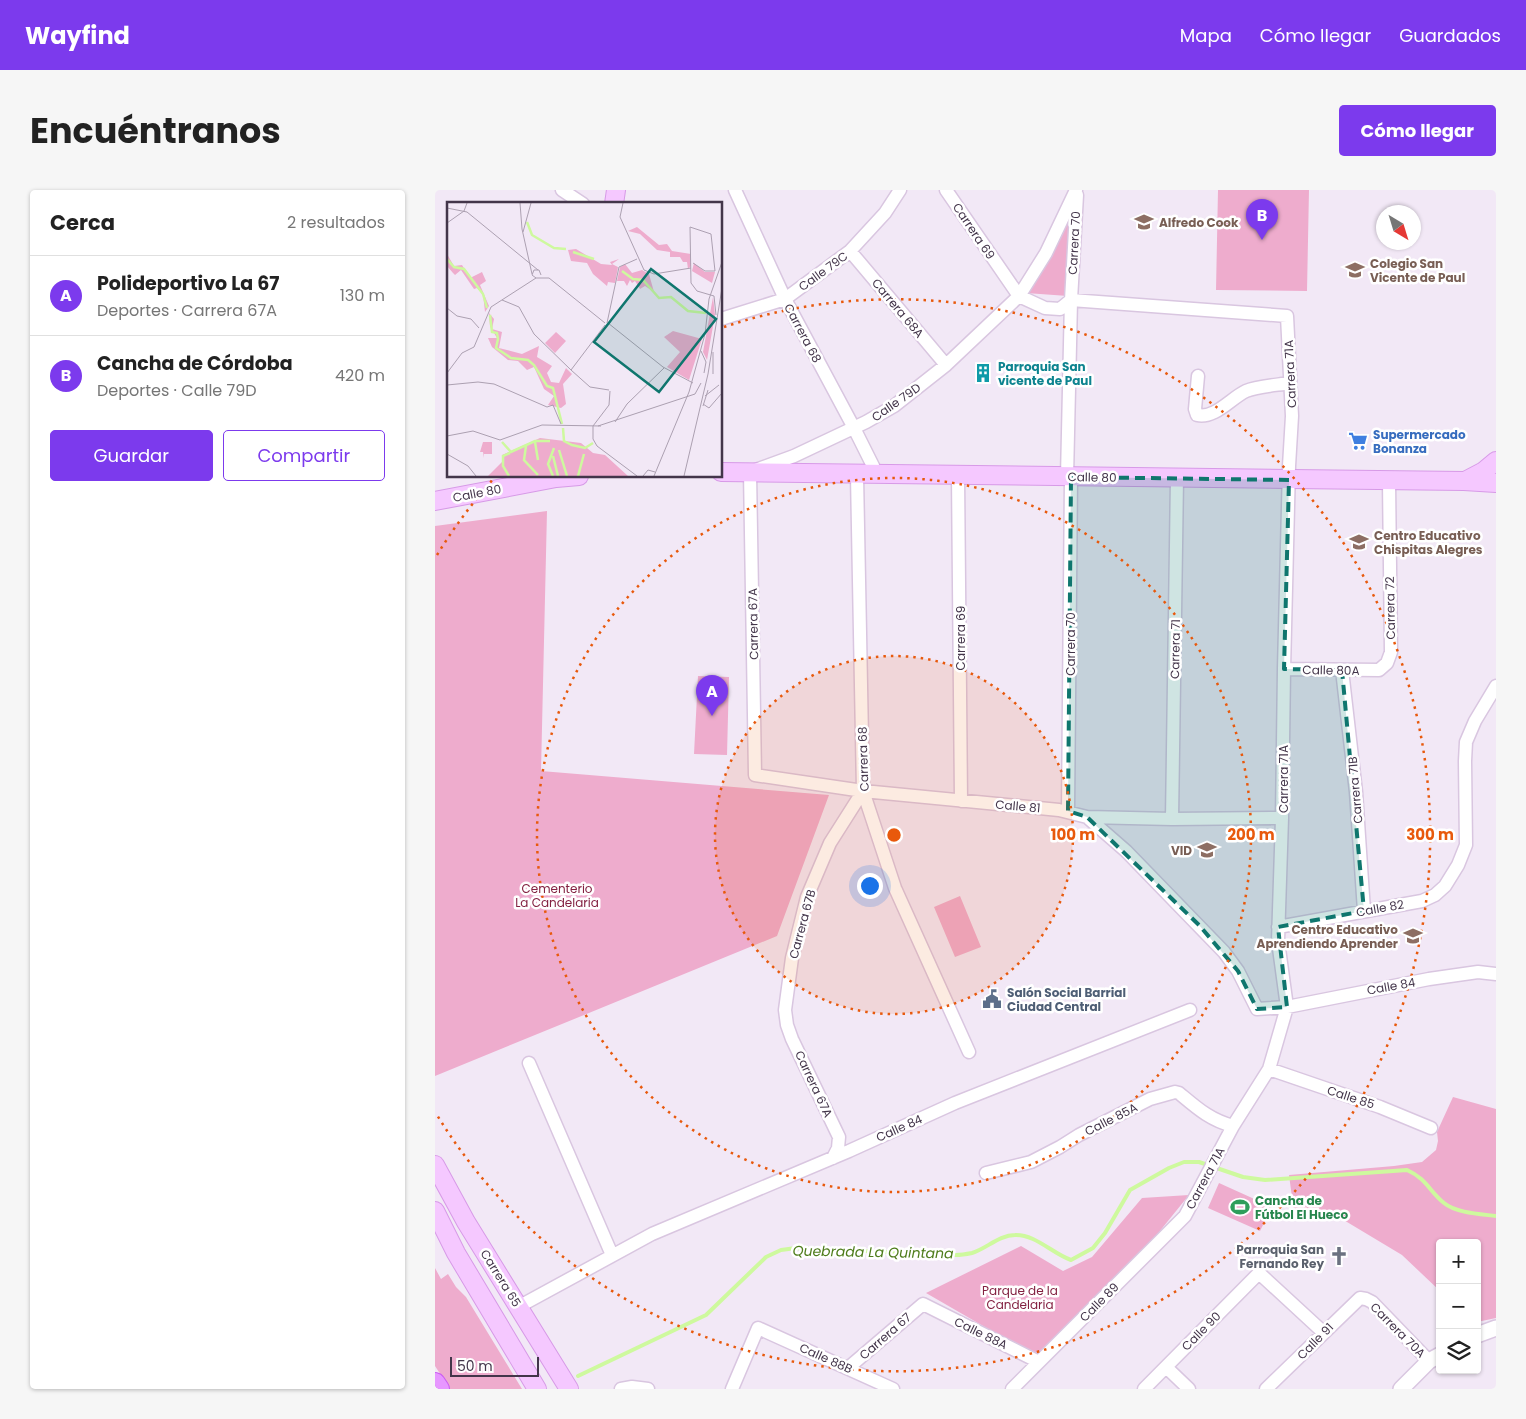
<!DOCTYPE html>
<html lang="es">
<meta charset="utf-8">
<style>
:root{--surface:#fff;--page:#f6f6f6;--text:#222;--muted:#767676;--line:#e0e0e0;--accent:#7c3aed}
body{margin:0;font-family:Poppins,sans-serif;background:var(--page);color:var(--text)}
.controls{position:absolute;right:15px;bottom:15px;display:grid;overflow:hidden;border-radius:5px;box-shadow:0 1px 4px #0004}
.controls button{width:45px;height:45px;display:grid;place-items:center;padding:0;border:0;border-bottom:1px solid var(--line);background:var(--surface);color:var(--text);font:25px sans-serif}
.compass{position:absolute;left:941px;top:15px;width:45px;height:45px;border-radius:50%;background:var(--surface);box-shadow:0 1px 4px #0004;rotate:142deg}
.scale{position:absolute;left:15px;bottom:12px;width:89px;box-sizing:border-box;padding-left:5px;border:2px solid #43354a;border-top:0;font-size:14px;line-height:18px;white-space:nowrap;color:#43354a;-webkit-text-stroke:4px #fff;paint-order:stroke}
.you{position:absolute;left:434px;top:695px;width:18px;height:18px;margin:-12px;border:4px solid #fff;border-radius:50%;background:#1a73e8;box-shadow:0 0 0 8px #1a73e833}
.badge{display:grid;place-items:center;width:32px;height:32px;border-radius:50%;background:var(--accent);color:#fff;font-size:16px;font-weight:700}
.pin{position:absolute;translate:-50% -41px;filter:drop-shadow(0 1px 2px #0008)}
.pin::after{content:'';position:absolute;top:26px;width:18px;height:15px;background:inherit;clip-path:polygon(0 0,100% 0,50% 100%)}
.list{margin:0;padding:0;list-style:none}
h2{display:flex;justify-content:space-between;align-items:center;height:65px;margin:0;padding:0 20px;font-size:21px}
h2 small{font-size:16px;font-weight:400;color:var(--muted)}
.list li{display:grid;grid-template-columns:32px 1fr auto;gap:15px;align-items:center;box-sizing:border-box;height:80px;padding:0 20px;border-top:1px solid var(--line)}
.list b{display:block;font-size:19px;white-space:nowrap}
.list p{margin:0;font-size:16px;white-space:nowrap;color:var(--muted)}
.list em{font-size:16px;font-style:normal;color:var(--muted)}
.actions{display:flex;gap:10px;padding:15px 20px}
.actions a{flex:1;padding:11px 0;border:1px solid var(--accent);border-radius:5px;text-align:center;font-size:18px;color:var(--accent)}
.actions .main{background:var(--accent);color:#fff}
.icon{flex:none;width:28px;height:28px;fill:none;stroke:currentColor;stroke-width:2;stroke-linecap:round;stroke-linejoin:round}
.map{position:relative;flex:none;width:1061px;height:1199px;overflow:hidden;border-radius:5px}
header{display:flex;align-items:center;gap:30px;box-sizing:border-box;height:70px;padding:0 25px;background:var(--accent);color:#fff}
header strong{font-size:24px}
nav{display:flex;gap:28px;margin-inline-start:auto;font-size:18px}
.intro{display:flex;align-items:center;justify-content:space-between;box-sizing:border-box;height:120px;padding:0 30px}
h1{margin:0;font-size:35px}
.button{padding:12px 22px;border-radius:5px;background:var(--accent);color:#fff;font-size:18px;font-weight:700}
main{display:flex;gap:30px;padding:0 30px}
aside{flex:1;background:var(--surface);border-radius:5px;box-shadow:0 1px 4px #0004}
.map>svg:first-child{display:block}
</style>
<header>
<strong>Wayfind</strong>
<nav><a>Mapa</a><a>Cómo llegar</a><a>Guardados</a></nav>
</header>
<div class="intro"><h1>Encuéntranos</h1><a class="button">Cómo llegar</a></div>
<main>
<aside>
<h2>Cerca<small>2 resultados</small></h2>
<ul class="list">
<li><span class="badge">A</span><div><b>Polideportivo La 67</b><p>Deportes · Carrera 67A</p></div><em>130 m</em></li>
<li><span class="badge">B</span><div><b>Cancha de Córdoba</b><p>Deportes · Calle 79D</p></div><em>420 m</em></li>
</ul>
<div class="actions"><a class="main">Guardar</a><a>Compartir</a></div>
</aside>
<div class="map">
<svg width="1061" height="1199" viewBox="0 0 1061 1199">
<rect width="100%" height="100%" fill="#f2e8f6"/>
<path fill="#eeaccd" d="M783,0H874L872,101L781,100Z
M628,33L636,34L633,106L591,103Z
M112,321L106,581L394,605L342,746L0,886V336Z
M263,486L294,487L292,565L259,564Z
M525,706L546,757L520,767L499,717Z
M1018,907L1061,919V1128L1042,1132V1053H1005V1101L967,1065L892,1020L859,1022L854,985L959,976L987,972L1001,960L1003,951L1002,942Z
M784,993L837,1017L825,1041L773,1018Z
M754,1005L720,1047L604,1164L562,1144L491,1103L586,1056L628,1081L657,1067L707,1008Z
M0,1078L6,1089L13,1084L21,1097L31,1107L87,1199H15L0,1176Z"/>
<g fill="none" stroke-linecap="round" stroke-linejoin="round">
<path stroke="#cef99e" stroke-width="4" d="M143,1186L271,1125L331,1067L346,1060L361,1058L521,1065C526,1065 532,1064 537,1063C551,1059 564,1045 580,1045C600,1044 618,1064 636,1070L658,1058L670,1043L695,1000L734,978L749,972H764L808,987L830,990L972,980C992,989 994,1001 1009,1013C1021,1023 1045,1024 1061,1026"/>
<g stroke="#d9c6e0" stroke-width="15">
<path id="minor" d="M127,0L148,14
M300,0L350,109L419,238L442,284
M511,0L584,106L610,118L625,119L636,110L852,126L857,226L854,276L849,479L847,628L843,751L852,817L834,879L798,936L750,1026L577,1199
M641,0L611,63L584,106L511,175L459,216L431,232L359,266L315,282L320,585L428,601L624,620L652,627L737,629L847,628
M415,61L511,175
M286,129L350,109L415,61L450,23L465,0
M763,186L760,219L762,225C780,229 796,208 811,201C822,196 843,195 855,193
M422,285L428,601L460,698L534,862
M523,285L526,611
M632,287L636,110L642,5
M849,479L944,480L952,473L956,462L954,291
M907,480L921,602L929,721
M633,621L636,287
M652,627L691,661L789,762L803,781L822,819L852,817L994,789L1043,782L1061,784
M737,629L742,288
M843,737L987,711L1000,705L1010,696L1023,675L1031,655L1030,571L1031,552L1040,531L1061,496
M94,873L177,1065
M834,879L945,917L996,938
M398,968L403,958L404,947L357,849L352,835L350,820L357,768L372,707L395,653L428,601
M551,983L596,972L625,957L644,945L715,909L740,902L744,903C762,918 775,930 798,936
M83,1117L217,1044L414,961L520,913L755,820
M731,1177L754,1199
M413,1178L488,1114L604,1172
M186,1199L197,1197L213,1199
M297,1199L323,1138L458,1199
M709,1199L824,1083L888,1142
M831,1199L925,1108L931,1109L937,1112L994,1171"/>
</g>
<g stroke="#d9c6e0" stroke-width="18">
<path id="tertiary" d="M1042,1145L1061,1138
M966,1199L994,1171L1005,1165"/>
</g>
<g stroke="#d79ae7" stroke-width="20">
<path id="secondary" d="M179,14L181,0
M286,282L1029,291L1061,293
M1030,291L1049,281L1061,271
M0,311L121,288L144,286
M0,975L31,1032L134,1199
M0,1021L21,1063L102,1199"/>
</g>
<g stroke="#cc5af1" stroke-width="22">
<path id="primary" d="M0,1193L4,1199"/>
</g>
<use href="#minor" stroke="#fff" stroke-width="12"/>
<use href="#tertiary" stroke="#fff" stroke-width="15"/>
<use href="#secondary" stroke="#f5c8ff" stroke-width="18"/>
<use href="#primary" stroke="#e797ff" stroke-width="20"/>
</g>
<path fill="#0f766e" fill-opacity="0.2" stroke="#0f766e" stroke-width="4" stroke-dasharray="10 6" stroke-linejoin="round" d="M636,287L854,290L849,479L907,480L929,721L843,737L852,817L822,819L803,781L764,735L652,627L633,621Z"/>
<circle cx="459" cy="645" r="179" fill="#e8590c" fill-opacity=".12"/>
<g fill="none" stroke="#e8590c" stroke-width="2.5" stroke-dasharray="2.5 5">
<circle cx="459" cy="645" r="179"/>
<circle cx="459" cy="645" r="357"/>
<path d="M2 365A536 536 0 0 1 61 286M289 137A536 536 0 1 1 2 925"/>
</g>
<defs>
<g id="school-bare" transform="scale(1.5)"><path d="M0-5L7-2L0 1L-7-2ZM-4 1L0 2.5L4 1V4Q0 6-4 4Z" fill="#8d6e63" stroke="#fff" stroke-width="2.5" paint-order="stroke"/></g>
<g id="building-bare" transform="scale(1.5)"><path d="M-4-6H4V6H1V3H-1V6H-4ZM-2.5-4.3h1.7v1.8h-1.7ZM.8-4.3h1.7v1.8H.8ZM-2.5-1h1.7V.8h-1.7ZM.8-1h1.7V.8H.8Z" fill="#0f9aa8" stroke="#fff" stroke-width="2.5" paint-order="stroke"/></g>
<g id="supermarket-bare" transform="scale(1.5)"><path d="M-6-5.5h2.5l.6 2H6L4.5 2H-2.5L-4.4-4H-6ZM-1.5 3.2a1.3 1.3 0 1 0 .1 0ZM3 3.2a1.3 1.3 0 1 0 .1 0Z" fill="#3f7fe0" stroke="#fff" stroke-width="2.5" paint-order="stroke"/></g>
<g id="civic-bare" transform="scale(1.5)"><path d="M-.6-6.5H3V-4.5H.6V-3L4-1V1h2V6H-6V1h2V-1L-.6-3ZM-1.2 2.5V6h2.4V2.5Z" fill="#5c6f8a" stroke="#fff" stroke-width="2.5" paint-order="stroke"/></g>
<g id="stadium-bare" transform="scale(1.5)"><path d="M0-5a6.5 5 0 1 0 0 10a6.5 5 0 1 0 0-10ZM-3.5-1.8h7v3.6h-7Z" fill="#2e9e5b" stroke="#fff" stroke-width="2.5" paint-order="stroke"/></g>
<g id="church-bare" transform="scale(1.5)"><path d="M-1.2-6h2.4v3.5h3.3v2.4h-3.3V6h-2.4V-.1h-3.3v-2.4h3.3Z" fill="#6b7280" stroke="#fff" stroke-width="2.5" paint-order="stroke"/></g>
</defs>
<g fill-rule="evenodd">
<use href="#school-bare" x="709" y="32"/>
<use href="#school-bare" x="920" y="80"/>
<use href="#building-bare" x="548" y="183"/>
<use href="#supermarket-bare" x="923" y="251"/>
<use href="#school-bare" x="924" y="352"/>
<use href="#school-bare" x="772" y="660"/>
<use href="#school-bare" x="978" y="746"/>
<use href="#civic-bare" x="557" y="809"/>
<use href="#stadium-bare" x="805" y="1017"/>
<use href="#church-bare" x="904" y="1066"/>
</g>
<g text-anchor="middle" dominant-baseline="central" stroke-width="5" stroke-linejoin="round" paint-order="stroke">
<g font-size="12" font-weight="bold" fill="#785e54" stroke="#fff" text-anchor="start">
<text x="724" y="32">Alfredo Cook</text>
<text x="935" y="73">Colegio San<tspan x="935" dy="14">Vicente de Paul</tspan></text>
<text x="939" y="345">Centro Educativo<tspan x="939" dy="14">Chispitas Alegres</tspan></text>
<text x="757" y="660" text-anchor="end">VID</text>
<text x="963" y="739" text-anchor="end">Centro Educativo<tspan x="963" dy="14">Aprendiendo Aprender</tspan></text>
</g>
<g font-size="12" fill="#43354a" stroke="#fff">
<text transform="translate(539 41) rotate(56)">Carrera 69</text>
<text transform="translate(639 53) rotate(-87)">Carrera 70</text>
<text transform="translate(388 81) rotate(-36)">Calle 79C</text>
<text transform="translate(463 118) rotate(50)">Carrera 68A</text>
<text transform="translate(368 143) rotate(62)">Carrera 68</text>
<text transform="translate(855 184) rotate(-93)">Carrera 71A</text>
<text transform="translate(461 212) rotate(-35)">Calle 79D</text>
<text transform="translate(657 287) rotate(1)">Calle 80</text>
<text transform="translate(42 303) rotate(-11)">Calle 80</text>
<text transform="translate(955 418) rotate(-91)">Carrera 72</text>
<text transform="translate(318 434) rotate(-91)">Carrera 67A</text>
<text transform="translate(525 448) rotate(-90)">Carrera 69</text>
<text transform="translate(635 454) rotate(-90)">Carrera 70</text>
<text transform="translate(740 459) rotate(-89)">Carrera 71</text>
<text transform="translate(896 480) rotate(1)">Calle 80A</text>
<text transform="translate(428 569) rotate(-92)">Carrera 68</text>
<text transform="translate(848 589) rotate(-90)">Carrera 71A</text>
<text transform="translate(920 600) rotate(-95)">Carrera 71B</text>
<text transform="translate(583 616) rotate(5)">Calle 81</text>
<text transform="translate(945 718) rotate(-10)">Calle 82</text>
<text transform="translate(367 734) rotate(-75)">Carrera 67B</text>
<text transform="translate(956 796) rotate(-10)">Calle 84</text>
<text transform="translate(379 894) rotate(65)">Carrera 67A</text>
<text transform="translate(916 907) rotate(18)">Calle 85</text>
<text transform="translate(676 929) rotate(-27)">Calle 85A</text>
<text transform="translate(464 938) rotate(-24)">Calle 84</text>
<text transform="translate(770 988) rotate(-62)">Carrera 71A</text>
<text transform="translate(66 1088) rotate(58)">Carrera 65</text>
<text transform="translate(664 1112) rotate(-45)">Calle 89</text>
<text transform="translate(963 1140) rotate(45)">Carrera 70A</text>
<text transform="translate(766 1141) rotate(-45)">Calle 90</text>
<text transform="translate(546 1143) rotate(26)">Calle 88A</text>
<text transform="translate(450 1146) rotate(-41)">Carrera 67</text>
<text transform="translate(880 1151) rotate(-45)">Calle 91</text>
<text transform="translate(391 1168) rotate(24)">Calle 88B</text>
</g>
<g font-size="12" font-weight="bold" fill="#0d838f" stroke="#fff" text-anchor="start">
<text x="563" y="176">Parroquia San<tspan x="563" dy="14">vicente de Paul</tspan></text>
</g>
<g font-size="12" font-weight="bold" fill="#366cbe" stroke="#fff" text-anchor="start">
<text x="938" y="244">Supermercado<tspan x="938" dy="14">Bonanza</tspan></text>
</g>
<g font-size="12" fill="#832141" stroke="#fff">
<text x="122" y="698">Cementerio<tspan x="122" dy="14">La Candelaria</tspan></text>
<text x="585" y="1100">Parque de la<tspan x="585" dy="14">Candelaria</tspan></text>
</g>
<g font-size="12" font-weight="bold" fill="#4e5e75" stroke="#fff" text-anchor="start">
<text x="572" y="802">Salón Social Barrial<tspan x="572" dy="14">Ciudad Central</tspan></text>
</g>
<g font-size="12" font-weight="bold" fill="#27864d" stroke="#fff" text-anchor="start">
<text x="820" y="1010">Cancha de<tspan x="820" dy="14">Fútbol El Hueco</tspan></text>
</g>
<g font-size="12" font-weight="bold" fill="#5b616d" stroke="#fff" text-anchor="end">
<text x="889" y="1059">Parroquia San<tspan x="889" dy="14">Fernando Rey</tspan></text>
</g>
<g font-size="14" font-style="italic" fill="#4e7c1b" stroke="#fff">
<text transform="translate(438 1062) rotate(1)">Quebrada La Quintana</text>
</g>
</g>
<g transform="translate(12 12)">
<rect width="275" height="275" fill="#f2e8f6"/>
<path d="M190,25L212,43L220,42L225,49L244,52V64L241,67L240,60H236L233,55H223V50L210,48L193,32L181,29ZM129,47L154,62L165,63L163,60L172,57L165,62L171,65L168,81L161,80L160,84L146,72L140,61L124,59L121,48ZM0,52L7,64L15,63L23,76L35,70L39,79L33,83L42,104L38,110L36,92L30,86L27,87L14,68L8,73L6,71L0,64ZM247,61L258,70H268L265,81L245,69ZM178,62L185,71L195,68L202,72L207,90L198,84L193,87L188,79L185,81L183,78L180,84L177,79H170L173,65ZM266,95L268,113L260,158L256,150ZM42,111L47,117L45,127L55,130L52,146L75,152L92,144L90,155L105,164L100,171L104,180L112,181L119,166L125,172L116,182L119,202L114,206L101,203L107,194L97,187L87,165L80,168L71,159L61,158L45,145L41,136H50L43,124ZM226,129L255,137L242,178L220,165L233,150L217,135ZM109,130L119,139L108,151L98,141ZM93,236L134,241L146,251L158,253L181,274H41L57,258L55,253ZM36,240H45V252H37V256L36,250H33Z" fill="#eeaccd"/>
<path fill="none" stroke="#cef99e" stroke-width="2.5" d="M80,20L85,33L107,46L119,47M126,50L147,57M0,57L7,65L17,67L36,92L40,106M175,69L186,77L196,78L212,96L224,95L241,109L259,111M43,113L45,130L50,131L51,137L49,146L64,156L81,158L87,163L100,184L106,186L115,222M116,226L117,239L125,243L138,246L146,241M55,240L64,250L88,239H103M88,240L91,258M79,244L77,258L91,273M112,248L120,274M106,254L111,274M62,274L56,264V254L63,251M106,274L101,262L107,246M131,274L137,252"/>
<path fill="none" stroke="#aca0b1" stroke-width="1" d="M73,1L75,27L85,72M176,1L173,15L197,68L207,72L244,66M0,6L20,10L91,68M0,21L17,9L20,1M76,30L84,1M246,61L258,69H268M268,69L264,32L243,25L244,81L250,89L267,94L269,113M89,76H102L158,121M89,76L85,73L87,68H92L94,73M55,98L72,105L87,132L124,168M0,106L10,114L24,117L32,126M160,121L172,65L190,57M161,121L216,165L246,181M158,123L124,168L143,185L162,188M254,149L259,160L257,171M0,171L15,151L27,145L44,105L89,76M266,172V150M0,183L31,180L47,182L100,205L106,203L114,222M163,189L162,203L146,224V237L150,244L190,274M258,194L272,183M256,202L262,206L275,191M256,204L261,188M168,220L180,202L217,166M151,224L248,192L254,181M0,234L26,229L53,238L95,223L154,224M0,252L21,264L29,274M196,274L201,268L208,270M207,274L242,190L258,132L262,97L275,60M237,274L261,172L275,86"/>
<path fill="#0f766e" fill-opacity="0.15" stroke="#0f766e" stroke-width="2.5" d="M204,67L269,117L212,190L147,140Z"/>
<rect width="275" height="275" fill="none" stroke="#43354a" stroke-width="2.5"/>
</g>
<circle cx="459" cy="645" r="8" fill="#e8590c" stroke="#fff" stroke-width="2.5"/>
<g font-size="15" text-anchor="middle" font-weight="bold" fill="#e8590c" stroke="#fff" stroke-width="5" stroke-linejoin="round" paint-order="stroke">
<text x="638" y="650">100 m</text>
<text x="816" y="650">200 m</text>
<text x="995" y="650">300 m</text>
</g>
</svg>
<div class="controls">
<button>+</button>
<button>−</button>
<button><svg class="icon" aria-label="layers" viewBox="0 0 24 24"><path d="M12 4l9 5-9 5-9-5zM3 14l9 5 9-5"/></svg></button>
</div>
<svg class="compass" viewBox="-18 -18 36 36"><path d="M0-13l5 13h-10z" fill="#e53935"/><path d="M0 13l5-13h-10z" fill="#767676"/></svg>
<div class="scale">50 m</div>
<div class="you"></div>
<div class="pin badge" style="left:277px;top:526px">A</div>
<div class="pin badge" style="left:827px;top:50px">B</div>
</div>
</main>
